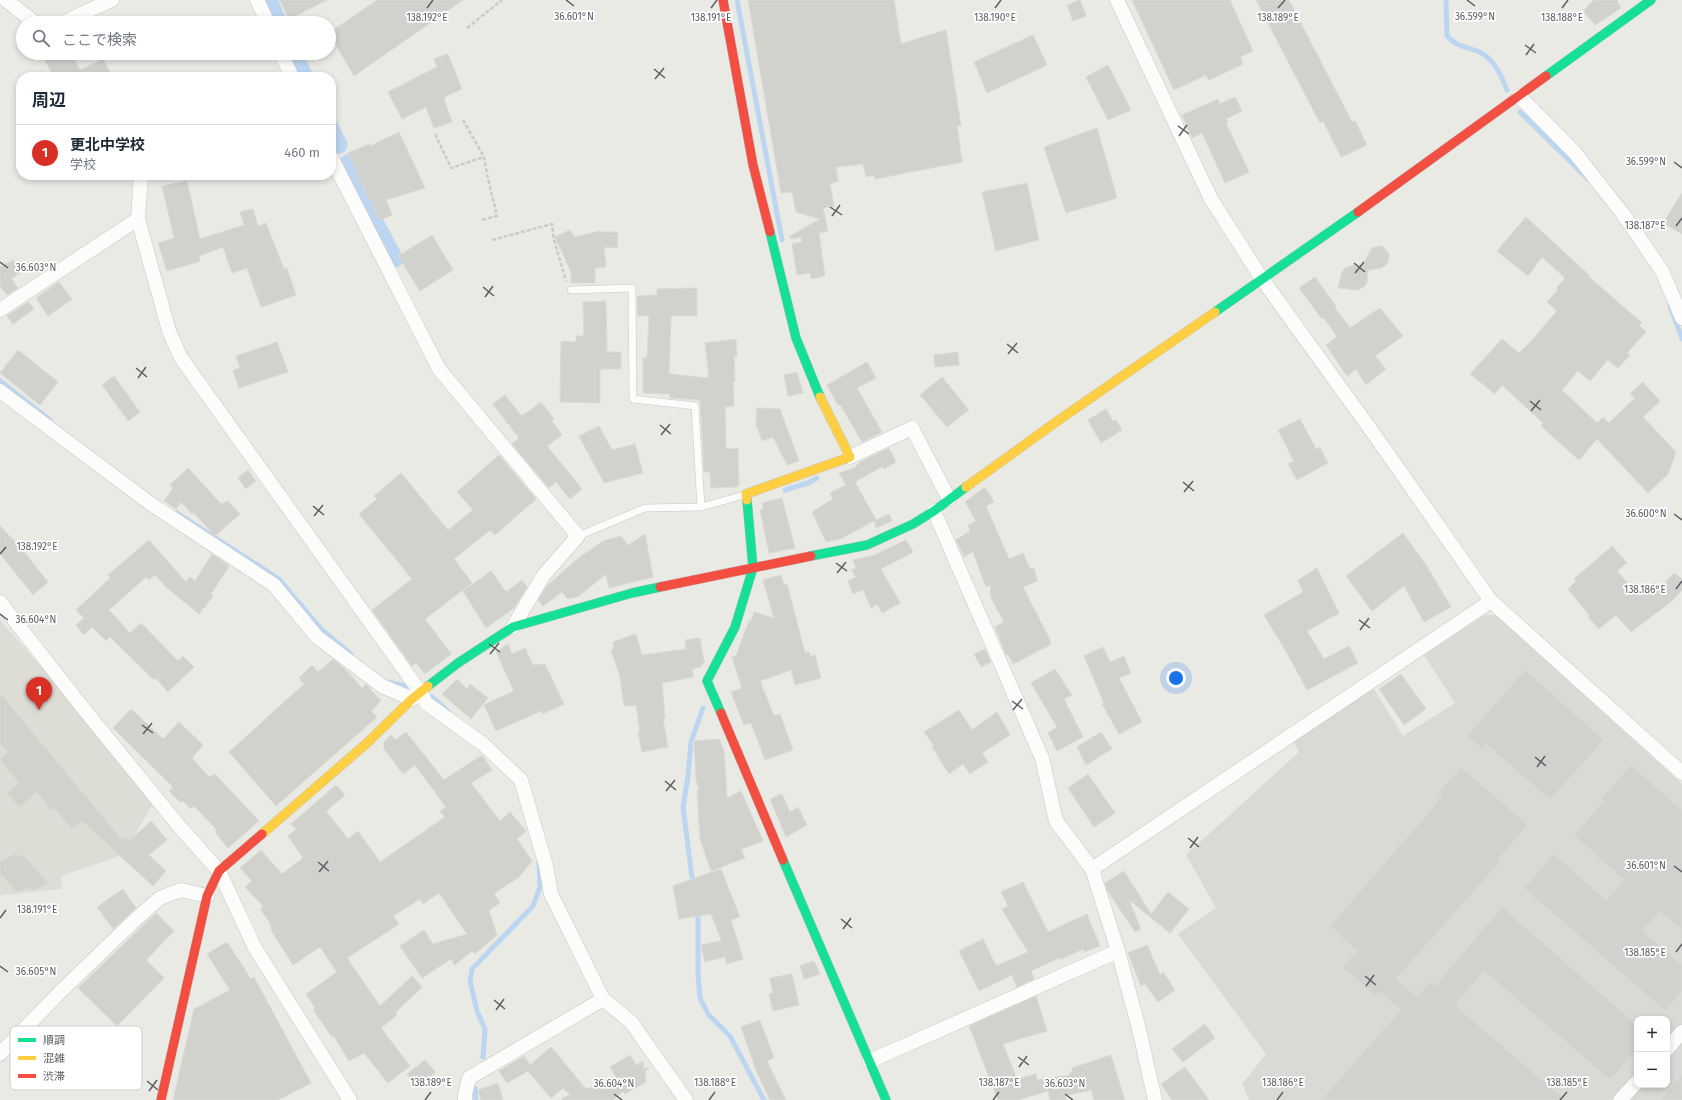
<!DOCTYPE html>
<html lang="ja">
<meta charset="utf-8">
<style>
:root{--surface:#fff;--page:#f2f2f3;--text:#1f2937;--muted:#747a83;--line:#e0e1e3;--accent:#d93025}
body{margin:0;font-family:"Fira Sans","Noto Sans JP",sans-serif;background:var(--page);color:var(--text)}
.controls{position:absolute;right:12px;bottom:12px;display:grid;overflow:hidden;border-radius:8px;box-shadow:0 2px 6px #0003}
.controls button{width:36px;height:36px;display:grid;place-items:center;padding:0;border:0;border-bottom:1px solid var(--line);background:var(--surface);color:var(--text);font:20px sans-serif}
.you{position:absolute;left:1176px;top:678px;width:14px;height:14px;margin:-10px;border:3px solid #fff;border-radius:50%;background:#1a73e8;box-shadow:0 0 0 6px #1a73e833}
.badge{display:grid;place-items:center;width:26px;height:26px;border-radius:50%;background:var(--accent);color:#fff;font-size:13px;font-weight:700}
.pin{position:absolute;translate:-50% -33px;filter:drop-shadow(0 1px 2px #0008)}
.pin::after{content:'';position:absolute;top:21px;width:14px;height:12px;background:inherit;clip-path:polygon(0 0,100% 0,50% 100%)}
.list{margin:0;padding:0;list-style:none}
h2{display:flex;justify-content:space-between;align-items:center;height:52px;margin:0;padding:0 16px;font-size:17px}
h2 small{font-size:13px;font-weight:400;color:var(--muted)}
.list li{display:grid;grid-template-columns:26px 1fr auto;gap:12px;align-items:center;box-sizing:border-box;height:56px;padding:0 16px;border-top:1px solid var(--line)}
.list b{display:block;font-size:15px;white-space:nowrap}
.list p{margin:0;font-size:13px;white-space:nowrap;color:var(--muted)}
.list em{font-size:13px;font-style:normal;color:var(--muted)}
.icon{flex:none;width:22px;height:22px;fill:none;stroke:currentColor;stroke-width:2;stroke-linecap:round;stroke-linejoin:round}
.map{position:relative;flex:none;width:1682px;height:1100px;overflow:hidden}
.search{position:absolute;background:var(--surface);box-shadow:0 2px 6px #0003;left:16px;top:16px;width:320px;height:44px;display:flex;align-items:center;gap:10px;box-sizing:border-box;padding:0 14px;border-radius:22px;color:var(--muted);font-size:15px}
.panel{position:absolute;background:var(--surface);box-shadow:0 2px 6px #0003;left:16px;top:72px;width:320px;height:108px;border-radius:16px}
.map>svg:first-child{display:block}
</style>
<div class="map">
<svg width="1682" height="1100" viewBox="0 0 1682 1100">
<rect width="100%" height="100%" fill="#eaeae5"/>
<path fill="#dad9d5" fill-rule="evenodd" d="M1485,615H1496L1682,784V1100H1249L1242,1084L1266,1054L1178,934L1216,908L1186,855L1299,752L1291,737L1372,686L1403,736L1455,703L1424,655ZM1637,1019H1667V1085H1637Z"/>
<path fill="#dddcd5" d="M0,620L156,799L130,843L115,858L61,876L62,889L0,895Z"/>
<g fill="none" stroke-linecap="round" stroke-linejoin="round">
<path stroke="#bcd6f2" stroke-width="5" d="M737,0L782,240
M1446,0L1447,36C1461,51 1474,46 1486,56C1497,65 1502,78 1507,90
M1520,112L1588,179
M1670,306L1682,339
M0,381L50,420
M785,490L808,483L817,478
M177,513L279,579L322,630L351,654
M387,682L406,686
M432,697L449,712
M693,885L683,807L688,776L691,742L703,708
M698,911V974L700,998L708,1014L730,1036L764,1100
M483,1057L485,1029L477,1011L470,981L472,969L533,906L540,887L539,862
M475,1088L476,1100"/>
<path stroke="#bcd6f2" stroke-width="17" d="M269,0L279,23
M294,53L305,77
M331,129L339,145
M348,163C360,196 378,228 395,259"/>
</g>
<path fill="#d1d1ce" stroke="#dad9d4" d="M280,0H327L289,19Z
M377,0H463L354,76L329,33Z
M748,0H894L901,44L946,30L961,126H957L962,162L875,179L874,175L866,177L863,164L836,167L838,181L830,184L834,206L823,208L828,231L819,233L825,276L811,279L810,273L797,275L792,244L802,242L801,237L791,239L790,236L820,219L796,212L792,192L781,193Z
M1080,0L1086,16L1073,21L1067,5Z
M1132,0H1230L1253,51L1240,57L1243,64L1209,80L1206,75L1174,90Z
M1256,0H1289L1352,122L1355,121L1367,145L1341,157L1323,121L1320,123Z
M1594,0H1617L1621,8L1595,25L1583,11Z
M1033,35L1047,65L987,93L974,62Z
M41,53H71L80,70L103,59L112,77H54Z
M448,54L462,89L446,96V97L444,99L452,122L434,128L426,107L402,119L388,92L437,67L434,59Z
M1108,65L1131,110L1108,120L1086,77Z
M1235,97L1242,111L1226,119L1228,122L1226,123L1249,172L1225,183L1202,133L1192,138L1182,115L1218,99L1220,104Z
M1097,128L1117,198L1066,213L1044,147Z
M399,132L425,188L386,200L392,215L379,220L371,199L369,200L348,153L369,144L370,146Z
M187,181L200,239L244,225L240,212L253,209L258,226L266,223L284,269L287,268L296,295L261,307L247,268L232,273L223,247L199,256L200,261L167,271L158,243L174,238L162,186Z
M1027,183L1039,240L996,251L982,192Z
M1682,193V234L1663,223Z
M1526,217L1589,275L1588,276L1642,323L1639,325L1646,332L1627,353L1630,355L1618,368L1608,360L1590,381L1578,371L1562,390L1597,423L1603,417L1609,423L1635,398L1630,394L1643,382L1660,401L1643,417L1676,452L1668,474L1648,493L1597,439L1579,460L1543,428L1541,425L1543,423L1502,385L1495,394L1470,374L1502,339L1519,353L1533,339L1557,311L1547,302L1558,290L1556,288L1565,278L1542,257L1528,276L1497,251Z
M570,230L574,237L600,231L601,232H618L617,248L604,247L606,267L595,268V283H571V272L555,237Z
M432,235L453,270L420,291L398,256Z
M1382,246L1389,254V258L1387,264L1381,268L1368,270L1367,282L1365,286L1358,290L1338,288L1342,272L1345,268L1353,265H1363L1371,249L1374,247Z
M13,260L21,272L11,279L18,288L7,295L0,286V265L1,267Z
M1315,277L1336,306L1334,307L1350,328L1380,308L1403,336L1375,356L1386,369L1366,385L1356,369L1347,376L1326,345L1337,337L1324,318L1322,319L1299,288Z
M59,282L72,299L48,316L36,298Z
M697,288V316H671L669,374L709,378L705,343L736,339L737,356H734L735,381L733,382L734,406L725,407L726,449L738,448L739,485L737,487L711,488L710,473L704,471L700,400L670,398V394L643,393V358H647L649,316H638L637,296L657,295V289Z
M606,301L607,352H621V369H600V403L560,402L561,341L576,342V336H584L583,302Z
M28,302L34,309L13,324L7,316Z
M277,342L288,372L239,388L233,370L240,368L236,356Z
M18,350L58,382L40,405L0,373Z
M958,352L959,365L935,367L934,355Z
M867,362L876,378L857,388L882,432L862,442L840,404L838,405L827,385Z
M797,372L803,393L788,396L784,375Z
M114,376L140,412L128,421L102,385Z
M942,377L969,410L947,427L920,395Z
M505,395L522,416L541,402L554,419L552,421L562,435L547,446L582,489L570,499L556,482L549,488L512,444L519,438L493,404Z
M757,408L780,409L799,461L787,465L773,437L762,441L756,424Z
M1106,409L1113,421L1116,420L1122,430L1101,443L1088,420Z
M1300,419L1316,449L1320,447L1328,463L1297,480L1288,464L1294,461L1278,430Z
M599,426L612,450L635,444L643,473L604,483L579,436Z
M889,448L896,462L884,469L883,466L855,482L876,520L840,539L826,542L812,512L833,499L830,493L846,485L839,473L854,468L860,462Z
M499,455L536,499L495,535L490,530L454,559L472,583L425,619L451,654L425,674L416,663L412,666L372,610L412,579L359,514L377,499L374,496L401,473L448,530L473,510L457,492Z
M188,468L221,504L228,501L240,514L215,536L193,512L192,514L181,502L176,509L164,501L173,488L170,485Z
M248,470L256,481L246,489L238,478Z
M985,487L994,502L986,506L1009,559L1023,553L1030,569L1034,568L1037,581L1023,587L1050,640V645L1013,664L1008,654L1006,655L995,627L1004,622L991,598L990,585L986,587L973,552L964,557L956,540L970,531L968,525L976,521L965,502Z
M782,498L795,548L769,553L760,510L763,509L762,503Z
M889,514L892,521L876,528L874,521Z
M0,526L20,547L48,582L33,595L0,554Z
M1403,533L1428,568L1451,607L1424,622L1404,586L1372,611L1346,576Z
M645,534L653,577L609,588L606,574L579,596L568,599L562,592L543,606L538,600L547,586L577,559L603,541L621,536L628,545Z
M149,540L186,582L190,577L195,581L212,554L229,566L211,594L213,596L199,614L166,587L155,575L149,580L146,577L109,610L130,633L141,623L178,661L183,656L194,667L168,692L156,678L154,680L110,637L106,641L92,627L84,635L76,625L84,618L76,610L110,578L108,575Z
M906,540L913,552L881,569L900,603L882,613L877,604L871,608L863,590L853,594L848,581L856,577L851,570L856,568L853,560L872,556Z
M1612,546L1627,563L1617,571L1638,595L1654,582L1660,588L1674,573L1682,579V590L1672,601L1631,632L1616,615L1599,629L1588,617L1590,616L1568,589L1576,581L1574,579Z
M1317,568L1339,613L1307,631L1324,659L1349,646L1358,663L1307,690L1287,653L1264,615L1303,592L1298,580Z
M491,571L506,592L522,580L527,587L514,608L486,628L463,591Z
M781,575L784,585L787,584L805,653L809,652L810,656L815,655L821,678L795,685L791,670L760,681L774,716L780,714L793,750L765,760L751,723L744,725L731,692L742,688L732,657L736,656L749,621H751L754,612L774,618L763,580Z
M636,634L642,655L686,649L685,640L700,638L704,662L701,667L692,669L693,677L662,683L665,718L663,719L668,747L642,752L638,732H640L636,705L624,706L620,677L611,650L614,649L613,642Z
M508,644L512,654L525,648L533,665L545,664L564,704L543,714L541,711L496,731L484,705L514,691L496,652Z
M1103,647L1110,662L1124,656L1131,673L1119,678L1142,722L1119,734L1102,704L1104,703L1084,656Z
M985,649L991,662L981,667L974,654Z
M333,659L345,669L362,688L366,684L381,701L371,711L377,717L276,806L229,752L304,684L299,678L312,665L318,672Z
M1055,669L1072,695L1064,699L1083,737L1057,751L1048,733L1057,727L1031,683Z
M1525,670L1604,740L1550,800L1486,744L1482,749L1467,736Z
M1401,674L1426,709L1404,725L1379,689Z
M457,679L467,689L470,684L488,698L471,719L442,694Z
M0,693L122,840L126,837L130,840L151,821L167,840L149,855L166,871L153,886L82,821L72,829L54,808L52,811L37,792L19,807L7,793L19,783L0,760L8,752L0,743Z
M131,709L163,739L179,722L203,745L192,758L209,777L215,774L259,821L228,848L215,832L217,830L194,806L191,809L183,801L180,802L169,791L173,787L113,728Z
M959,710L972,730L997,712L1010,735L982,753L988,762L970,774L963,764L949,774L932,747L934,746L924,732Z
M406,732L444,780L482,755L492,770L471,783L500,821L510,812L526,831L517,839L532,861L518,878L494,893L500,903L489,910L497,935L475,954L472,951L455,965L451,959L422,978L400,946L424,930L433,944L467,934L439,893L423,904L420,899L393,916L399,924L347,958L380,1006L412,976L422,987L395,1013L397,1015L381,1028L410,1066L388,1083L364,1053L349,1061L334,1036L332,1037L313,1010L315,1008L306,994L337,972L320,947L293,965L272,932L270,923L260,909L263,906L245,887L252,881L240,868L261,850L282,874L303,858L288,836L296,829L291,824L336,785L345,795L326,811L348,839L358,831L380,862L445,817L440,811L446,807L415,765L403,774L384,749V742L391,735L395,740Z
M1101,732L1112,749L1086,765L1077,747Z
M719,739L724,750L727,798L741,791L763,841L741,849L745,858L711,871L700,839L697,790L699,789L696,780L694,741Z
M1631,765L1682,810V930L1660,911L1642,931L1682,965V991L1665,1011L1524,888L1554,854L1606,900L1624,880L1574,835L1604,801L1601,799Z
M1461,767L1528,825L1498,860L1500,862L1396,979L1417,997L1430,982L1435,986L1503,906L1512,916L1637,1025V1049L1610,1080L1484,971L1455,1005L1565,1100H1321L1401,1010L1379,991L1375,996L1343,967L1358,951L1330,926L1442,797L1438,793Z
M1088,774L1115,813L1094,827L1068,788Z
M782,794L790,812L798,807L807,825L786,837L770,799Z
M16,853L18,857L23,855L48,883L32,890L30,888L17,892L0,873V862Z
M721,869L740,917L731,920L743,959L727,964L725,957L705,962L701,945L720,941L721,939L711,914L679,919L673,886Z
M1124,871L1151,914L1168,892L1189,909L1170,933L1129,900L1141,929L1135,932L1107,890L1105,883Z
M1023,882L1048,932L1087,914L1100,946L1084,952L1083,949L1060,960L1059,958L1031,971L1034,979L1017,987L1012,975L979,991L959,951L983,939L996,966L1028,952L1002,909L1008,906L1001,892Z
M123,889L136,908L113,929L97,907Z
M156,913L174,931L146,960L164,978L117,1026L78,988Z
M227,942L251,979L254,977L311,1083L278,1100H173L194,1009L230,990L207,954Z
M1147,945L1160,975L1163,972L1175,990L1158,1002L1145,984L1141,986L1128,953Z
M814,961L820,974L804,979L800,966Z
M792,974L799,1005L773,1011L769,994L773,993L770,978Z
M1036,996L1047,1031L1003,1044L1017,1079L1036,1074L1037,1080L1070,1075V1073L1072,1072V1068L1111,1055L1125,1100H1094L1091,1090L1065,1096L1066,1100H1050L1048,1091L1018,1100H998L969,1026Z
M760,1020L774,1058L767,1061L786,1100H770L756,1070L741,1027Z
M1205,1024L1215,1038L1183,1062L1172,1049Z
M551,1047L586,1089L617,1079L610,1067L630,1055L636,1065L643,1061L644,1069L649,1067L645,1072L646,1082L625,1094L623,1091L613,1100H562V1098L570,1095L563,1088L551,1098L528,1071L507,1083L499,1071L524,1056L530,1065Z
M425,1060L436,1072L418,1087L407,1074Z
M1185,1067L1209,1100H1172L1161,1084Z
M1682,1074V1100H1661Z
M498,1083L503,1100H481L478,1090Z"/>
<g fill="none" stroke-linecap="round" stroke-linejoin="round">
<g stroke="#c6c6c6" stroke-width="8">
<path id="lane" d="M571,290L632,288L633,399L695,406L701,507L744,495
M578,536L645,508L701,507"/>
</g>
<g stroke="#c6c6c6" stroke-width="15">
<path id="street" d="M6,0L35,23
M257,0L268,23
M1117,0L1211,199L1262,279L1376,437L1491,601L1682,773
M62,23L112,0
M281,53L292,77
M1519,96L1575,153L1623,214L1662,271L1682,318
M331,157L439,369L578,536L543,576L513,627
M141,175L138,219L169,331L181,358L421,693L426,703L483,744L521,780L546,866L551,894L603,999L631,1022L686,1100
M0,310L138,219
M0,391L151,504L274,585L317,637L382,686L412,699
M850,457L912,428L949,499
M934,511L1042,758L1056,821L1092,869L1118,951L1139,1029L1155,1100
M0,602L83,708L179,826L219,871L255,948L350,1100
M1092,869L1491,601
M1667,1049L1682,1032
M0,1054L60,992L137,918L160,898L181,890L207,896
M870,1061L1118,951
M465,1100V1095L469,1078L603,999
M1620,1100L1637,1082"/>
</g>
<g stroke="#c5c6c6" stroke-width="10">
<path id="fast" d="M1546,76L1651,0
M770,232L796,338L820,397
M1215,312L1358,212
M811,556L867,545L913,524L934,511L966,487
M428,686L458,663L513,627L632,593L660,587
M721,713L707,681L735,627L753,568L747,500
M783,860L886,1100"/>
</g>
<g stroke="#c5c6c6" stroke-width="10">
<path id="slow" d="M966,487L1056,422L1215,312
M747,500L746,494L850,457L820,397
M262,834L367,743L412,699L428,686"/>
</g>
<g stroke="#c5c6c6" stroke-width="10">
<path id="jam" d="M723,0L753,165L770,232
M1358,212L1546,76
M660,587L811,556
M721,713L783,860
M161,1100L207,896L219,871L262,834"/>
</g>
<path stroke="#c8cbca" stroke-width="2.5" stroke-dasharray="4 2" stroke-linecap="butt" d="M467,28L502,0
M463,120L484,157L487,174L497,216L482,220
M435,134L451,168L484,157
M492,240L552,224L554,240L566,281"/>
<use href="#lane" stroke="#fcfcfb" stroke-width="7"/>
<use href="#street" stroke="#fcfcfb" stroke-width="14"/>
<use href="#fast" stroke="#16e098" stroke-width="9"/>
<use href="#slow" stroke="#ffcf43" stroke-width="9"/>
<use href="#jam" stroke="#f24e42" stroke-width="9"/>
</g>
<path fill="none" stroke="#5b5e62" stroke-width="1.5" d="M566,0L574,6M1467,0L1475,6M427,8L433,0M711,8L717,0M995,8L1001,0M1278,8L1285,0M1562,8L1568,0M1525,45L1536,53M1526,55L1534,44M654,69L665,78M655,79L664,68M1178,126L1189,134M1179,136L1187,125M1674,162L1682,168M830,207L842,215M832,216L840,205M1676,226L1682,218M0,262L8,268M1354,263L1365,272M1355,273L1364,262M483,287L494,296M485,297L493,286M1007,344L1018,353M1008,354L1017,343M136,368L147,377M138,378L146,367M1530,401L1541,410M1531,411L1540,400M660,425L671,434M661,435L670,424M1183,482L1194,491M1184,492L1193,481M313,506L324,515M1674,514L1682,520M314,516L323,505M0,554L6,547M836,563L847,571M837,573L846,562M1676,589L1682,581M0,614L8,620M1359,620L1370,628M1360,630L1369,618M489,644L500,652M490,654L499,643M1012,701L1023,709M1013,710L1022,699M142,725L153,733M143,734L152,723M1535,757L1546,766M1537,767L1545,756M665,781L676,790M666,791L675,780M1188,838L1199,847M1190,848L1198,837M318,862L329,871M1674,866L1682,872M319,872L328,861M0,918L6,910M841,919L852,928M843,929L851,918M1676,952L1682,944M0,966L8,972M1365,976L1376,985M1366,986L1374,975M494,1000L505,1009M496,1010L504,999M1018,1057L1029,1065M1019,1067L1027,1056M147,1081L158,1090M149,1091L157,1080M614,1094L622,1100M1065,1094L1073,1100M425,1100L431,1092M709,1100L715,1092M993,1100L999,1092M1277,1100L1283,1092M1560,1100L1567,1092"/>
<rect x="10" y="1026" width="132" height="64" rx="6" fill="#fff" stroke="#cecfd0" stroke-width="1"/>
<rect x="18" y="1038" width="18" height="4" fill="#16e098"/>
<rect x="18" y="1056" width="18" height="4" fill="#ffcf43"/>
<rect x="18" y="1074" width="18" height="4" fill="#f24e42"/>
<g font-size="11" fill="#5b5e62">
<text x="43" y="1044">順調</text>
<text x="43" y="1062">混雑</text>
<text x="43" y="1080">渋滞</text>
</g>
<g font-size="10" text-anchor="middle" fill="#5b5e62" stroke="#fff" stroke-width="3.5" stroke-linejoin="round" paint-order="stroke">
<text x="1475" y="20">36.599°N</text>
<text x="574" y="20">36.601°N</text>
<text x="1278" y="21">138.189°E</text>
<text x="427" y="21">138.192°E</text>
<text x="711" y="21">138.191°E</text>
<text x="995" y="21">138.190°E</text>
<text x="1562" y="21">138.188°E</text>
<text x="1646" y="165">36.599°N</text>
<text x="1645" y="229">138.187°E</text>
<text x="36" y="271">36.603°N</text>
<text x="1646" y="517">36.600°N</text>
<text x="37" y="550">138.192°E</text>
<text x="1645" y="593">138.186°E</text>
<text x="36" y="623">36.604°N</text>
<text x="1646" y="869">36.601°N</text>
<text x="37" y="913">138.191°E</text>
<text x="1645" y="956">138.185°E</text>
<text x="36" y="975">36.605°N</text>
<text x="431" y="1086">138.189°E</text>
<text x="715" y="1086">138.188°E</text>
<text x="999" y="1086">138.187°E</text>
<text x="1283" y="1086">138.186°E</text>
<text x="1567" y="1086">138.185°E</text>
<text x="614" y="1087">36.604°N</text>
<text x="1065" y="1087">36.603°N</text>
</g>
</svg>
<div class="controls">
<button>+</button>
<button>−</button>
</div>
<div class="you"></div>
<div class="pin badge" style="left:39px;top:710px">1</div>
<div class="search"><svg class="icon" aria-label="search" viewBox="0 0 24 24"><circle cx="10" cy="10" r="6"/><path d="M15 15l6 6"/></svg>ここで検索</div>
<section class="panel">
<h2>周辺<small></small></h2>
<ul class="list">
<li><span class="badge">1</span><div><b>更北中学校</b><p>学校</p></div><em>460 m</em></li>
</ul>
</section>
</div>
